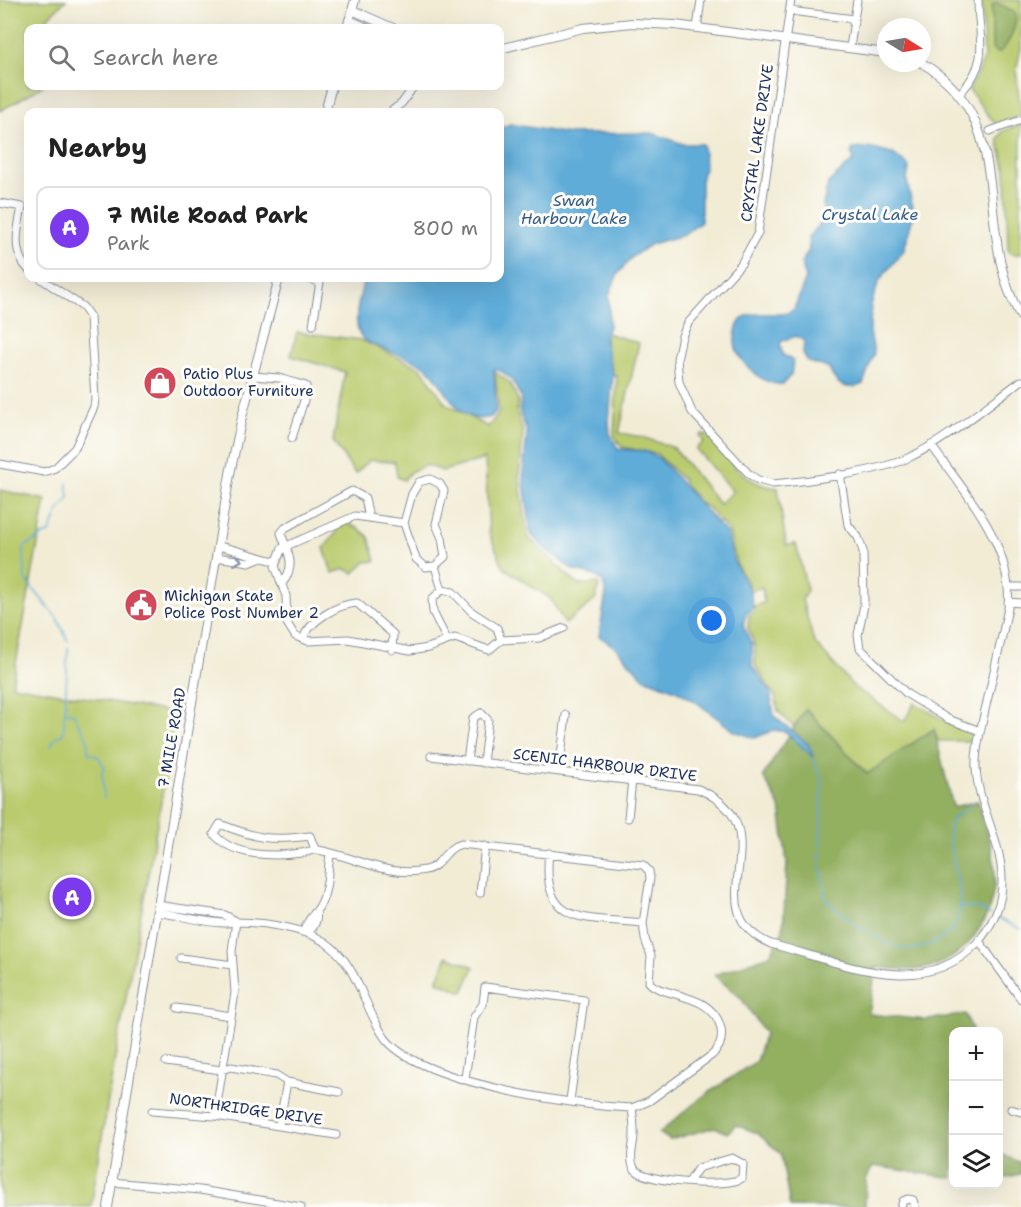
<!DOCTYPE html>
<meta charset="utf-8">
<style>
:root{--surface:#fff;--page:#f6f6f6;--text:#222;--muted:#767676;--line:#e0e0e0;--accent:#7c3aed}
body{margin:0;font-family:"Shantell Sans",sans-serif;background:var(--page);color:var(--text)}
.controls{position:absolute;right:18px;bottom:18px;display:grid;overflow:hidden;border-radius:12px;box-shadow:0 6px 24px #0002}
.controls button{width:54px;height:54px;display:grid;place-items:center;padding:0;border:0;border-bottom:2px solid var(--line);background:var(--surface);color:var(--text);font:30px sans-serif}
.compass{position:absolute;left:877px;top:18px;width:54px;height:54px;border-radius:50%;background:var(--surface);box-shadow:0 6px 24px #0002;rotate:101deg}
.you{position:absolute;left:712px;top:621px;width:21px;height:21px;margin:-15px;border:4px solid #fff;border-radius:50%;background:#1a73e8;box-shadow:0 0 0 9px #1a73e833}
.badge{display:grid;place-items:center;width:39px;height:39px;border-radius:50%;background:var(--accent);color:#fff;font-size:20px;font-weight:700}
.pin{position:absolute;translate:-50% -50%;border:3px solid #fff;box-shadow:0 2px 6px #0006}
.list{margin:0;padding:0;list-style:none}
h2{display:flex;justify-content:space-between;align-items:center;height:78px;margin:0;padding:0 24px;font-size:26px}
h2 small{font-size:20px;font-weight:400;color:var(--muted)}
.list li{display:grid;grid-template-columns:39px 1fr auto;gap:18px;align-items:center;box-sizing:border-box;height:84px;margin:0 12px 12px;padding:0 12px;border:2px solid var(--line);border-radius:12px}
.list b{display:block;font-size:22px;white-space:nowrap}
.list p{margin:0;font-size:20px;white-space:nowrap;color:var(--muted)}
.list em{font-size:20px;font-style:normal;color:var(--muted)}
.icon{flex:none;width:33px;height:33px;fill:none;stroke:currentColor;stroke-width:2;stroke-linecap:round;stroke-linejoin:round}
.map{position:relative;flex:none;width:1021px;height:1207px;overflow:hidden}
.search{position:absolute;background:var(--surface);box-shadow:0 6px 24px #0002;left:24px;top:24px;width:480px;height:66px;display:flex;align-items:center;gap:15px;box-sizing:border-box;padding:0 21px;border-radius:12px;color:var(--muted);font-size:22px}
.panel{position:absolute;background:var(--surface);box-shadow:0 6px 24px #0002;left:24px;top:108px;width:480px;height:174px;border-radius:12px}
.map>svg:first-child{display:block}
</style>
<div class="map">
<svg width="1021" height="1207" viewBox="0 0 1021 1207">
<rect width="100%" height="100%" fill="#fdfcf7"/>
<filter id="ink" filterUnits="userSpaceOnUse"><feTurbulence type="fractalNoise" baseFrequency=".0167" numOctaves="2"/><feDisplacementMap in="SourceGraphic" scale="12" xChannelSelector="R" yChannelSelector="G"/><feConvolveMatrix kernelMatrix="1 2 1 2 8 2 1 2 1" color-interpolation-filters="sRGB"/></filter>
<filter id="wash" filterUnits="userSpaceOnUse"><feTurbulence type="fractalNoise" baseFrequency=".008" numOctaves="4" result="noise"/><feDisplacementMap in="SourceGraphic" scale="24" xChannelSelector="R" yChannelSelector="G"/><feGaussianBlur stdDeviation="1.35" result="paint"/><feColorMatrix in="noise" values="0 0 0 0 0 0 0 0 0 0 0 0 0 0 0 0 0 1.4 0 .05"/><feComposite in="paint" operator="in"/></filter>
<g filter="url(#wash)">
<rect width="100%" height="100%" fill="#f2ecd5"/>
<path fill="#bacb6e" stroke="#6a7d66" stroke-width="1.5" d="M0,0H66L47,18L50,28H28V86H43L0,111Z
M982,0H1021V49L1016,70L1021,116L997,125C994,124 974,96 969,90L984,58Z
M1021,124V254H1012L1008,250L1006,171L998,139L1003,131Z
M297,332L361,340L421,368L446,404L488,427L499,413L495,372L510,383L518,400L517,412L523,432L519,475L528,537L578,585L599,583L596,599L565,624L550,598L504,568L489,533L485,459L443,471L426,465L410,472L404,480L397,477L395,462L370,460L355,474L333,441L345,372L291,356Z
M606,333L639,343L619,433L642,437L674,448L719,504L733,492L696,449L704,442L700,437L702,434L708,436C728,459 745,486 778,488L786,545L796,544L807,590L802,600L814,642L854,687L904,721L915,703L954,726L973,733L974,741H938L934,729L867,774L806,709L794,727L778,711L776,698L755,665V646L748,628L749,615L755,610L753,606L764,603L762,587L750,591L747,581L737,566L729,532L708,508L696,500L682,479L657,454L622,447L614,436L617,376L613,374L605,345Z
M0,490L46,500L12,685L177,713L111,1081L91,1207H0Z
M351,522L352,527H357L369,537L376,561L366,562L354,573L345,569L332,573L324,548L337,532L335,528Z
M447,956L474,967L463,992L437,981Z"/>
<path fill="#93af61" stroke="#576f60" stroke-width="1.5" d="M997,3L1015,12C1018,25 1009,46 998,53L992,49V5Z
M806,709L867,774L934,729L953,807L978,801C983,821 992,842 994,863C1000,909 970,962 921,969C906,971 891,969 876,967L869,1014L926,1020L965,1014L973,1031L954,1032L953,1178L873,1166L866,1180L865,1207H790L781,1154L757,1133L736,1125L727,1133L715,1127L670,1140L659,1133L702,1097L756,1061L765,1033L741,998L714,975L770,955L783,930L787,863L780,807L763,776Z
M999,1153L1021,1163V1174L999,1179Z"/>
<path fill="#5eacd8" stroke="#3c6e9b" stroke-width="1.5" d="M510,124L568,134L652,133L683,144H702L703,147L705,165L701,181V222L684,235L651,244L632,257L618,274L609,295V326L604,339L613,374L609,422L610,434L618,449L645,451L659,458L727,534L734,562L750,591L753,608L746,614L743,625L752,645V666L770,691L774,716L808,744L814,758L786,732L774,730L755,738L734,731L695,701L676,690L644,678L616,648L599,636L606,593L602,580L595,576L573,570L545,549L531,534L523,474L527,433L520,412L521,397L512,380L501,371L494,369L496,411L491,417C456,428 446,383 426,367C411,356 368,347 361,336C351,321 361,294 364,278H500V128Z
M869,148L893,154L907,164L909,168L907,181L914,213L904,250L879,281L871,305L870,332L874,353L863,384C847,392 834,384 829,368L808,362L803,354L804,341L796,336L782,341L780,345L783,355L793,361L791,375L783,384C772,385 762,380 754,373C744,364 733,351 735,337C739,297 778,324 794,309L806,278L801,263L809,250L808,237L825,219L823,204L828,183L854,160L851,153L853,149Z"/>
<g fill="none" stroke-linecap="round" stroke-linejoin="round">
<path stroke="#5eacd8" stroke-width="1.5" d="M67,483L69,498L59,510L50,532L24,547L25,579L57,618L68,641
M68,647L65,711L73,713L88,740V753L98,756L105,768L102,771L104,798
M51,746L55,738L63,734L65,712
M813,758L822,781L820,863L826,899C834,909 845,916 855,923C889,949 921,963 955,926C971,889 944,856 950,825C953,812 967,812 972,802
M959,907L979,908L990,915
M999,919L1021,929"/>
</g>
</g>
<g filter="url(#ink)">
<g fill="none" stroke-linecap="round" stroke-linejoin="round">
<g stroke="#868e9a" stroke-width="9">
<path id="minor" d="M791,0L758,233L741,264L688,323L682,336L677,359L679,382L692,412L749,474L758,480L773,484C807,481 879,472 908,458C947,440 986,406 1021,381
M790,11L854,19
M697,28L701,0
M850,48L857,0
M962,91C991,60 978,37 978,0
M390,112L402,103L414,86
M990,131L1021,120
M0,203L22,207C18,228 11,252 28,269
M305,278L320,282L313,325
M253,376L279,378L306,386L307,391L292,438
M0,464L44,472L55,468L75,448L94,407L95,399L90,317L83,307L40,278
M840,474L848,525L858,537L863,551L864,605L858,635L860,648L907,694L948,719L980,731
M404,523L355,516L282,548L275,566L286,596L287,623L295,636L308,641L348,639L410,651L428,648L455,638L489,650L501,640
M404,523L412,494L419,482L430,479L440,484L444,491L436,524L442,538L445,557L435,566L442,590
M404,523L416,559L426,567L435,566
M218,546C238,550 256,557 275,561
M216,557L249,562L259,558
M282,584C297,564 288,554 281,533L285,528L352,491L365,498L369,518
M1008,587H1021
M442,590L453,592L472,612L497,628L501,640
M442,590L432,599L433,612L447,640
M1008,602L1021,603
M303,639C309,621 338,604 357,603L393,634L392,650
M501,640L539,638L564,628
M431,756L698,789C790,827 690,910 771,944C837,961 921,1002 976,944C993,926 1003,902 1002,878C1001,839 978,806 976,768C975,749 981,729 985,710C993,676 1001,642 1008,608C1014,545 965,493 931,445
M467,761L473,718L481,713L488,720L483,763
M559,772L566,715
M628,818L632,780
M549,853C540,928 588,917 643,923
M480,893L485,846
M157,905L225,915L236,921
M156,912C178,915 201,922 224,923C228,923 233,922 237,922C263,922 304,928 325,942C359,965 363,1007 385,1038C419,1083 576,1106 632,1108L649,1101L712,1055C720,1048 723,1040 721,1029C713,991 661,998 649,982L651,956L645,939L643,923L650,878L649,871L643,865L461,844C444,848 442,867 425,870C386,878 355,856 318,850C312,849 307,853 301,853C274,857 233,857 214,834L220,824C258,839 270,841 310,836L315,849
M307,932L305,928C308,920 311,917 316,911C328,898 328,870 330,853
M307,932C315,928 318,919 316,911
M979,941L1021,999
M181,958L233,965
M177,1008L231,1016
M166,1062L221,1070L231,1067L276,1075L287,1082L339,1092
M465,1078L474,1017L483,1004L485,987L584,1000L570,1100
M632,1108C633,1115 634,1123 634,1131C635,1143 628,1157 634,1168C642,1183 730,1188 742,1178L743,1164L732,1158L698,1168L689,1182
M1011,1109L1021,1112
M152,1111L215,1116L336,1135
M215,1116L235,993L232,951L236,921
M279,1126L287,1082
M112,1182L200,1190L301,1207
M901,1207L903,1201L908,1199L913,1200L915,1207"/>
</g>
<g stroke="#868e9a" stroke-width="10">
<path id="tertiary" d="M352,10L393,28
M349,20L367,28
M347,28L355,0
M500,49L583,28L632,23L675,25L886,53
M922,63C1021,122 970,229 1021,317
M325,112L332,86
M108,1207L230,474L242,417L279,278"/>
</g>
<use href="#minor" stroke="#fff" stroke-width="7"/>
<use href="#tertiary" stroke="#fff" stroke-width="8"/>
</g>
<defs><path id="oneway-chevron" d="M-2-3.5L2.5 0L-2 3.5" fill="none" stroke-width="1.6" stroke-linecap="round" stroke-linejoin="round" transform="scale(1.5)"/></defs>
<use stroke="#8d97ae" href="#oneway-chevron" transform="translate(238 560) rotate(7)"/>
</g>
<defs>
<g id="shop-disc" transform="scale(1.725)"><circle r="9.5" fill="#d1495b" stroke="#fdfcf7"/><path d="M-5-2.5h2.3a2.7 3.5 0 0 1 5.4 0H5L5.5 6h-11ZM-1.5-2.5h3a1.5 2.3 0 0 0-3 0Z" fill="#fff"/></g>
<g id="civic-disc" transform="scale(1.725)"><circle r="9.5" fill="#d1495b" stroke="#fdfcf7"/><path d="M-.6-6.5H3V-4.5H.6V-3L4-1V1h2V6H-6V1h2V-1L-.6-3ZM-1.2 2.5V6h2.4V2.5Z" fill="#fff"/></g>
</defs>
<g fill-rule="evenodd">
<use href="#shop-disc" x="160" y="383"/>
<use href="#civic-disc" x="141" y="605"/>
</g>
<g text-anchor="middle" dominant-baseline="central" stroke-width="6" stroke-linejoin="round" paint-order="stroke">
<g font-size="15" fill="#1b2f5e" stroke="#fdfcf7">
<text transform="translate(757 143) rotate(-82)">CRYSTAL LAKE DRIVE</text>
<text transform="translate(172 738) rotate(-80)">7 MILE ROAD</text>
<text transform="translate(605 765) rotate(7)">SCENIC HARBOUR DRIVE</text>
<text transform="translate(246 1109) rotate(8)">NORTHRIDGE DRIVE</text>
</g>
<g font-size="15" fill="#1b2f5e" stroke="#fdfcf7" text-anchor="start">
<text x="183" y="374">Patio Plus<tspan x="183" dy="17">Outdoor Furniture</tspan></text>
<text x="164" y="596">Michigan State<tspan x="164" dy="17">Police Post Number 2</tspan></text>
</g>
<g font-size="16" font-style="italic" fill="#325b89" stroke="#fdfcf7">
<text x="574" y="200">Swan<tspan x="574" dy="18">Harbour Lake</tspan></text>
<text x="870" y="214">Crystal Lake</text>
</g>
</g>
</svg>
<div class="controls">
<button>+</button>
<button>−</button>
<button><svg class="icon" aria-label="layers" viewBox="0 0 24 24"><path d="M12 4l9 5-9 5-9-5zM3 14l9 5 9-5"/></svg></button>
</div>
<svg class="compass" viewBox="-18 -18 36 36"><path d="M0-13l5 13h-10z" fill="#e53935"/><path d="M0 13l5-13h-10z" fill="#767676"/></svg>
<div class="you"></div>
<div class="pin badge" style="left:72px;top:897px">A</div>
<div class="search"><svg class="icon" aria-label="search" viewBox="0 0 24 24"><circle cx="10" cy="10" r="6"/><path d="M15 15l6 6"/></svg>Search here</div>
<section class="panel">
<h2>Nearby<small></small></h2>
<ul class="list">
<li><span class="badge">A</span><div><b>7 Mile Road Park</b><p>Park</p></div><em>800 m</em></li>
</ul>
</section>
</div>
